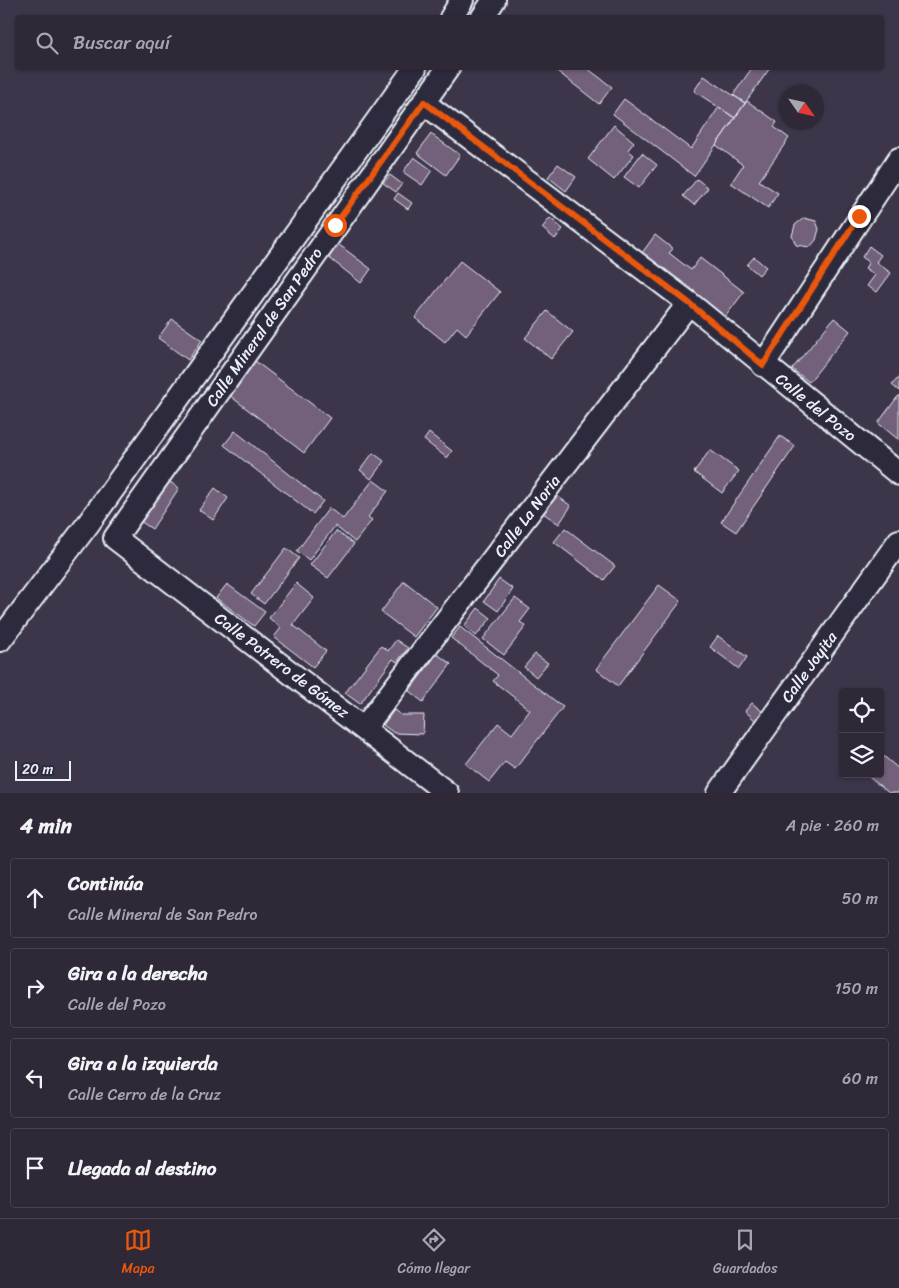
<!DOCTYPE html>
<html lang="es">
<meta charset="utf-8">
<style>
:root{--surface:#2e2837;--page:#3a3442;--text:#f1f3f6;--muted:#a7a6ad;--line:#494452;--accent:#ea580c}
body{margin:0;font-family:Sriracha,sans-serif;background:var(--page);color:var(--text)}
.controls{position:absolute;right:15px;bottom:15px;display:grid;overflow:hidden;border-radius:5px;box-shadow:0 1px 4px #0004}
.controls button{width:45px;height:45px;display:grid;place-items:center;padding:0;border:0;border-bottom:1px solid var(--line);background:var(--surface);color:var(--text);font:25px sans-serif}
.compass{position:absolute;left:779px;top:85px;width:45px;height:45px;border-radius:50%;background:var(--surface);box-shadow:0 1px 4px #0004;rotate:124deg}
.scale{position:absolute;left:15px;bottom:12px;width:56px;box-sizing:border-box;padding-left:5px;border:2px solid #e8f1f8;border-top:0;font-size:14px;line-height:18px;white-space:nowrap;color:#e8f1f8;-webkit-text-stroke:4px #2f2a3d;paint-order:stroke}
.stop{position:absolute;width:15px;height:15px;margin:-11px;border:4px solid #ea580c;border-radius:50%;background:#fff}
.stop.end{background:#ea580c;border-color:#fff;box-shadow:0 1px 5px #0008}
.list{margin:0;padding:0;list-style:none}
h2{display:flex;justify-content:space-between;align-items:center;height:65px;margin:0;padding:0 20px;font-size:21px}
h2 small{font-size:16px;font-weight:400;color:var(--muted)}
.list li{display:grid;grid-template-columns:32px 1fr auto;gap:15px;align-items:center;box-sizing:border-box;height:80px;margin:0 10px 10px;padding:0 10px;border:1px solid var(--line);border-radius:5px}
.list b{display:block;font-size:19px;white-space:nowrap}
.list p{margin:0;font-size:16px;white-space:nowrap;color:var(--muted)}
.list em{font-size:16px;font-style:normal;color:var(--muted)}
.icon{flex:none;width:28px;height:28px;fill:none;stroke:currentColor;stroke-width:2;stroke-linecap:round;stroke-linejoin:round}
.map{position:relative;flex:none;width:899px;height:793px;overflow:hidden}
.search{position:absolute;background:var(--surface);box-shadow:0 1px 4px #0004;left:15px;right:15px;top:15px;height:55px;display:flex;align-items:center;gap:12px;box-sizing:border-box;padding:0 18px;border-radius:5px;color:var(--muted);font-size:19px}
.sheet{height:425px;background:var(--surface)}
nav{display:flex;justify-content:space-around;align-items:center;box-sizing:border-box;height:70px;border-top:1px solid var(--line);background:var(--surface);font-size:14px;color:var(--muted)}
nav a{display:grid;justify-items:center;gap:2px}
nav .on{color:var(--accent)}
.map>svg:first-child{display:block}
</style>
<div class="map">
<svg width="899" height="793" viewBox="0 0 899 793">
<rect width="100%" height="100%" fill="#3d3549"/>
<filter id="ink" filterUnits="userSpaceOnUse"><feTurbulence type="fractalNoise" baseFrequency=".02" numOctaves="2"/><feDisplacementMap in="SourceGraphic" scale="10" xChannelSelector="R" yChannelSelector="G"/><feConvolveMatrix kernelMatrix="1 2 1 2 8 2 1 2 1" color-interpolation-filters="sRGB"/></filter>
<g filter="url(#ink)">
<path fill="#73607a" stroke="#e8f1f8" d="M553,68H587L612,87L599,104Z
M752,68H770L745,103L733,95Z
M704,76L745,103L735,118L694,91Z
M624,99L691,149L719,107L735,118L694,176L613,114Z
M747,101L777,122L774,127L789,138L759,181L778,193L768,208L731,183L743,165L716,145Z
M614,125L634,142L628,150L634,155L614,180L588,159Z
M431,134L460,155L446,175L417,153Z
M642,153L657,165L639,188L624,177Z
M414,157L432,170L422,185L403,172Z
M558,164L576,177L566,191L548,177Z
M390,175L402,184L396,192L383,183Z
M697,179L708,188L694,205L683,196Z
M398,193L412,203L408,209L394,199Z
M550,218L563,229L555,239L542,228Z
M804,218L816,221L819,229L816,240L810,247L796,245L792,236L795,225Z
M655,235L673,249L669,253L691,270L700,258L744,292L725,317L642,253Z
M338,244L371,269L361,283L328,257Z
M869,246L881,255L876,262L891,273L877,292L867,286L875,275L865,268L869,262L862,257Z
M754,257L766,267L759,275L747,265Z
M460,261L500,292L466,335L457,327L445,342L415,318Z
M547,311L573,332L551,359L525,338Z
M834,318L850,331L809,382L792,369Z
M172,319L202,340L188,360L158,338Z
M255,361L330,418L304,453L229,395Z
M899,377V391L892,385Z
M899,395V440L878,423Z
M235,431L323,501L313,514L224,445Z
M429,433L452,451L447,458L424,440Z
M780,436L795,446L736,532L721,522Z
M710,450L739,471L722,493L694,472Z
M373,453L384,461L371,479L360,470Z
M167,480L179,488L152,529L140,521Z
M373,480L388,491L368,517L372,520L355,542L335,526L309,560L297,551L329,508L343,519Z
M215,488L228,498L213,520L199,510Z
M556,495L571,506L559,524L543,513Z
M565,528L615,566L604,580L554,542Z
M336,531L354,544L328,578L310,565Z
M286,548L299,558L264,604L251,594Z
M499,579L513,589L498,611L484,601Z
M404,581L437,607L414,637L381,612Z
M296,583L314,598L293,625L326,651L313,667L274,637L281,628L269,618Z
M227,584L265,612L254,626L216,598Z
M659,585L681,601L618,686L596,669Z
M515,598L530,609L520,622L526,626L504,655L483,639Z
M478,608L491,618L476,636L464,626Z
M460,627L563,707L515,769L505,762L489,782L466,764L498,723L512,734L530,710L493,681L498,675L451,638Z
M718,636L747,657L739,669L710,647Z
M396,640L408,648L397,662L393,659L360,704L345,693L381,646L388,651Z
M437,654L451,664L423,702L409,691Z
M535,654L548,663L536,677L524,667Z
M752,703L763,712L756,721L745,711Z
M394,710L401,715H424L423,734L394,733L383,725Z
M881,754L899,769V793H889L865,774H880Z"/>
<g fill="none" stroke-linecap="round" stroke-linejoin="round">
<g stroke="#e8f1f8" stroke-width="26">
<path id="minor" d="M451,18L462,0
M482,18L494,0
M424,103L689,303L899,474
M763,365L899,159
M0,640L88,524L415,68
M364,728L689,303
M447,793L115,538L448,68
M719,793L899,541"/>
</g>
<use href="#minor" stroke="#2f2a3d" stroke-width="22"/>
</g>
</g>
<g fill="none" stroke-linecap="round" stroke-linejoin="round" filter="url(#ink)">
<path stroke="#ea580c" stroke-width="6" d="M335,225L424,102L689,303L763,365L859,216"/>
</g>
<g text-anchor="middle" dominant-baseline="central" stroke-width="5" stroke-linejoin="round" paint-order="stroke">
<g font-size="16" fill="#e8f1f8" stroke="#2f2a3d">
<text transform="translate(264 327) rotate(-55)">Calle Mineral de San Pedro</text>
<text transform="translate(816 407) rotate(39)">Calle del Pozo</text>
<text transform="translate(527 516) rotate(-53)">Calle La Noria</text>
<text transform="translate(282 665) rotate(37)">Calle Potrero de Gómez</text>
<text transform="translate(809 667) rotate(-54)">Calle Joyita</text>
</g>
</g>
</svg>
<div class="controls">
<button><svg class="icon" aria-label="locate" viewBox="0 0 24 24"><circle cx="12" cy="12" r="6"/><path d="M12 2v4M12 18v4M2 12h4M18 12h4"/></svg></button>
<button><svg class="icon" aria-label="layers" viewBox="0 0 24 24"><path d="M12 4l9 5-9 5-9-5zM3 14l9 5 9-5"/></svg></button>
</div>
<svg class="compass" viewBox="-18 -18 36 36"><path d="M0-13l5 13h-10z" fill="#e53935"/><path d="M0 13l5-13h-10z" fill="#a7a6ad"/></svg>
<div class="scale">20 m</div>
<div class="stop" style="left:335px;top:225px"></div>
<div class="stop end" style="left:859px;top:216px"></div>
<div class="search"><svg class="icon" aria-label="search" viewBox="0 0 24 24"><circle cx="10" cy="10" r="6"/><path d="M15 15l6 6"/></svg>Buscar aquí</div>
</div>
<section class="sheet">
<h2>4 min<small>A pie · 260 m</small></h2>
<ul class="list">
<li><svg class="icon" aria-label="ahead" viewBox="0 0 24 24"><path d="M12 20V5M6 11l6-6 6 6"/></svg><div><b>Continúa</b><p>Calle Mineral de San Pedro</p></div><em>50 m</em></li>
<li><svg class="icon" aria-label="right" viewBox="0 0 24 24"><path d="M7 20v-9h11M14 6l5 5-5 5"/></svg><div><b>Gira a la derecha</b><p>Calle del Pozo</p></div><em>150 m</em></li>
<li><svg class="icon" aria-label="left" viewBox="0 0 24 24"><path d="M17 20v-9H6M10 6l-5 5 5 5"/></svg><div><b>Gira a la izquierda</b><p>Calle Cerro de la Cruz</p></div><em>60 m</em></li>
<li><svg class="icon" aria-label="arrive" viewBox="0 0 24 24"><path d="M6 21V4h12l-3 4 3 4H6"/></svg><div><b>Llegada al destino</b></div></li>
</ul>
</section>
<nav>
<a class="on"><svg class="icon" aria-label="map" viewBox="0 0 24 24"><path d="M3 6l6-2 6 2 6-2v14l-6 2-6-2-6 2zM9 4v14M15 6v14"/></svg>Mapa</a>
<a><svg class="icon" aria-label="directions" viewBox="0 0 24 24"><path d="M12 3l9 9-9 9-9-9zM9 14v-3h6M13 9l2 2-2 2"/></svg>Cómo llegar</a>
<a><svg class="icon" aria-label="saved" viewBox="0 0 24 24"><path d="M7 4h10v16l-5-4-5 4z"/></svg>Guardados</a>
</nav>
